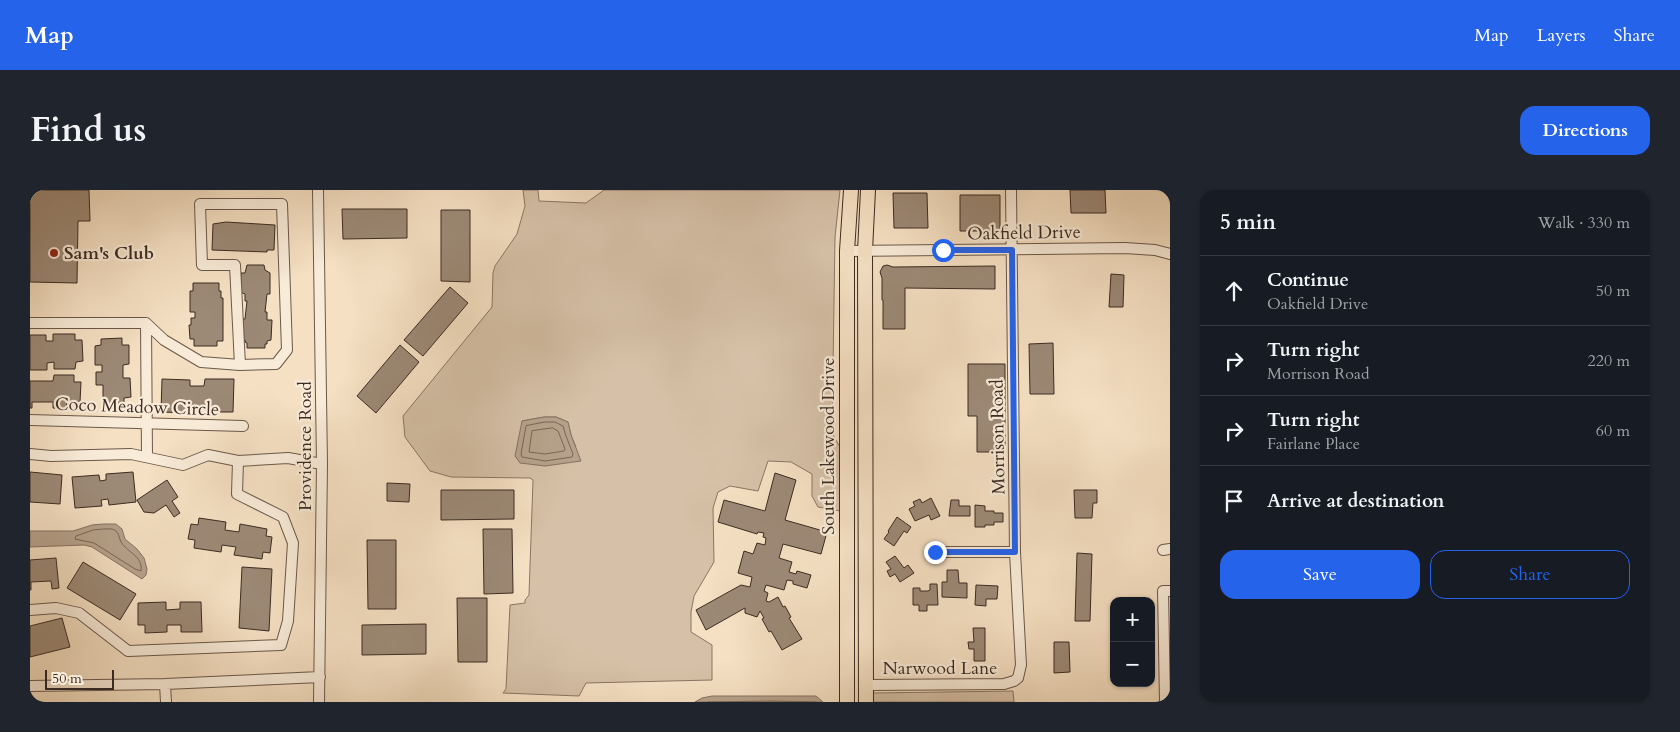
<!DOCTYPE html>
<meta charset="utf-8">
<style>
:root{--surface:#171b24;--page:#20242c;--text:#f1f3f6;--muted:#9ea1a6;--line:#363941;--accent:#2563eb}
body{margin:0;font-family:Cardo,serif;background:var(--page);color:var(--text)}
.controls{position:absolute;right:15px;bottom:15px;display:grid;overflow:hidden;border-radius:10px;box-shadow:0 1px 4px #0004}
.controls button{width:45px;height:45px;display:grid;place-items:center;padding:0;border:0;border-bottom:1px solid var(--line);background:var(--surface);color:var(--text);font:25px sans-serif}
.scale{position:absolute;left:15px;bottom:12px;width:69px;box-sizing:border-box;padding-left:5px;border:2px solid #3c2b22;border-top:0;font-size:14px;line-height:18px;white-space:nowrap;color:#3c2b22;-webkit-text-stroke:4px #f8ebd8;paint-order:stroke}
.stop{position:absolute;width:15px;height:15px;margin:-11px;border:4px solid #2563eb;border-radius:50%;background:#fff}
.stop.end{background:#2563eb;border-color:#fff;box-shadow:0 1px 5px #0008}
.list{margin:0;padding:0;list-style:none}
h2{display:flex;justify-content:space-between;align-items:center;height:65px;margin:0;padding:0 20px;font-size:21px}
h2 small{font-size:16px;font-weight:400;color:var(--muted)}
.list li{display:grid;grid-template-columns:32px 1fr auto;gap:15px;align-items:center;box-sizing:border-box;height:70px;padding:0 20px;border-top:1px solid var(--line)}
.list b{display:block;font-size:19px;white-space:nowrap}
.list p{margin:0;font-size:16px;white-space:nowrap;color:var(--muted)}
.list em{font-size:16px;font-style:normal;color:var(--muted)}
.actions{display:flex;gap:10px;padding:15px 20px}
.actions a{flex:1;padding:11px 0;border:1px solid var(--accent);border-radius:15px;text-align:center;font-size:18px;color:var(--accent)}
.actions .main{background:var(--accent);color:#fff}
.icon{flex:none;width:28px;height:28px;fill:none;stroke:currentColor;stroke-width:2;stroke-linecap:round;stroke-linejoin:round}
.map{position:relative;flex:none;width:1140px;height:512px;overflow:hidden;border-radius:15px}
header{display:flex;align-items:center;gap:30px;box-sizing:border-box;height:70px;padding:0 25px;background:var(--accent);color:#fff}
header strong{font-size:24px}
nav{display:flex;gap:28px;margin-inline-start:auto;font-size:18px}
.intro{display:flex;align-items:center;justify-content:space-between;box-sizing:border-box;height:120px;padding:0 30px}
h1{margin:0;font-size:35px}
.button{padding:12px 22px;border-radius:15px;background:var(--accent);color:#fff;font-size:18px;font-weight:700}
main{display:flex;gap:30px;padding:0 30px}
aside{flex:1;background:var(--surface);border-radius:15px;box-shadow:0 1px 4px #0004}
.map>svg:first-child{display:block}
</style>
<header>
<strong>Map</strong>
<nav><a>Map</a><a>Layers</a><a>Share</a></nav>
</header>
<div class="intro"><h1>Find us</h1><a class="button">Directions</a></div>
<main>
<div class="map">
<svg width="1140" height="512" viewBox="0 0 1140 512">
<rect width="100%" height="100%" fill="#f5e0c3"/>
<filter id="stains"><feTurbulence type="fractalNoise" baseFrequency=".004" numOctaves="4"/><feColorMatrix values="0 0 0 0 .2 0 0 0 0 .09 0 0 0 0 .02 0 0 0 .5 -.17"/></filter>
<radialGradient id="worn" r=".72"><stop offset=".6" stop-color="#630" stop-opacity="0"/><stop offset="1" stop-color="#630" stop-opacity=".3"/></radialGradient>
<path fill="#d6c1a8" stroke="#897665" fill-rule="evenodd" d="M493,0H508L509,11L556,13L574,0H810L805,47L802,243L810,257V321L788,317L782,306V284L761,272L738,271L728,301L700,296L688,302L683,318L684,372L664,406L661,422V442L682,455V490L556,493L549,506L473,503L476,499L480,415L495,413V410L499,405L503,290L500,288L421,287L400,281L375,247L373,226L462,117L463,83L465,76L487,44L495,16ZM514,227H526L538,232L541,245L546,257L492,231Z
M983,501L984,512H843V503Z"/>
<path fill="#b6a28c" stroke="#857262" d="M514,227H526L538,232L541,245L551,271L515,276L490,273L485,266L492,231Z
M73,334H86L92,339L95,349L107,359L114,368L117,379L116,385L112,389L62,357L54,355L0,357V341H43L62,335Z
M682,506H786L793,512H665L672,508Z"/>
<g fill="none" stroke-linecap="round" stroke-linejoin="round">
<path stroke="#796657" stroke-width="1" d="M515,232H525L533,236L536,246L543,264L542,267L515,271L492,267L491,264L496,236Z
M523,238L528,241L535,259L534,261L515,264L499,262L502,241Z
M74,339C77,339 83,338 86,341C89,343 89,348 91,352C98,363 113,366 111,381L105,379L64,353L45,349L46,346L63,340Z
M678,512L742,511L786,512"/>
</g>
<path fill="#9c8976" stroke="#3c2b22" d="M0,0H59L60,31H48L47,93L0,92Z
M1040,0H1075L1076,23H1041Z
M863,3H897L898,38H864Z
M930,5H970V41H930Z
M312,19H377V48L313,49Z
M411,20H440V92L411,91Z
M196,32L245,35L244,60H237V62L182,60L183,34Z
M217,75H234L235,80L240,83V104H237L235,122H237V130H242L241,150L237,151V154H235V158H217V153L215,152V150H211V129H215L217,111H215V104L210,102L211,83H215Z
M857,75L863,77L965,76V99L875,98V139H853V110H852V88L850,82L853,76Z
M1081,84L1094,85L1093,117H1079Z
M163,93H189V101H191V108H193V151H187V156H164V149H160L159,135H161V128H165V122H160V101H163Z
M420,97L438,113L393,166L374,150Z
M23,144H45V150H52L53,171L46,172L45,179H24V172L17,173V180H0V145H16V151H23Z
M92,148V155H99V174L93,175V188H100L101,207L94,208V214L73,215V195H66V182H72V175H65V156L71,155V149Z
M1023,153L1024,204H1000L999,154Z
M370,155L389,172L346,223L327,206Z
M938,174H975V262H947V226H938Z
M24,185H44V192H51L50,212H37L36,219L23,218V212H2V218H0V191H23Z
M132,189L160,190V196H174L175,189H204L203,222H175V216H160V223L131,222Z
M0,282L32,285L30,314L0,312Z
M103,282L106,312L79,315L78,309L71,310L72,316L45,318L42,287L69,285L70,291L76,290V284Z
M745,283L766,290L755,330L797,342L791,364L753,354L749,368L762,372L759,382L766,384L767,381L781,385L777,398L763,394V391L757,390L754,400L736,395L734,401L738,403L736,411L739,412L748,407L753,417L755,416L761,427L759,428L772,449L752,460L741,441L739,442L732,429L734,428L730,421L727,427L715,423V418L676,440L666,420L711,395L720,397L722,387L708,383L714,361L723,364L727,353L735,355L736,348L733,347L734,343L728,342L727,344L688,332L694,310L735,321Z
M137,290L148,307L142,311L150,323L144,327L136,315L124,323L114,322L107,310Z
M357,293L380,294L379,312L357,311Z
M411,300H484V329L411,330Z
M1044,300H1067V313H1063L1062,328H1045Z
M901,308L910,326L901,330L899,325L885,331L879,319L885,316L883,312L890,309L892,313Z
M921,310H929V316H940V326H919Z
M945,315L955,316V321H964V323H973V332H964V335H955V337H945Z
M867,327L881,337L877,343L874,341L864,356L854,349L859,342L858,341Z
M169,328L196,332L195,340L209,342L210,334L237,339L236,346L242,347L240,363L233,362L232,369L204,365L206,357L192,355L191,362L164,358L165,350L158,349L161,334L168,335Z
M453,339H482L483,403L454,404Z
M337,350H366V419H338Z
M1047,363L1062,364L1060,431H1045Z
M865,366L874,378L878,375L884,383L870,392L865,384L860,387L857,381L861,379L856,372Z
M26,368L29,398L22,399L21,391L1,392V400H0V370Z
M53,372L106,404L90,430L37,398Z
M212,377L242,379L239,441L209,438Z
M917,380H928L929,393H937V408L912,407V392H917Z
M900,394H907L908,415H897V421H889V415H883V398H890V401H898L900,400Z
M946,395L968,396L967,409H956V416L945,415Z
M427,408H457V472H428Z
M136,412V420L150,419V412H171L172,442H151V435H137V442L115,443V435H108V413Z
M32,428L40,457L0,467V436Z
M396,434V464L332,465V435Z
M943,438H955V471H944V459H939L938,452H944Z
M1024,452H1039L1040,482L1024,483Z"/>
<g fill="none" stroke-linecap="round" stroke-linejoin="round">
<g stroke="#6a584a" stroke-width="12">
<path id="minor" d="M288,0L292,274L289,512
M817,61L1095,58L1125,60L1140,64
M0,133H116L134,150L171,172L210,175L246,174L257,160L252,14H170L172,75H205L210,175
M116,133L117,267
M0,230L213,236
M0,264L21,266L101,264L153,275L178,265L208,271L258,268L292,274
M1133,360L1140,359
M905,362H985
M0,420L26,418L49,423L98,461L251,455L258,431L263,353L253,327L207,304L208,271
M135,494L136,512
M836,495L974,494L984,491L988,488L991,475L985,362L981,0
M0,496L135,494L290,487
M1135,512L1133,401H1140"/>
</g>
<g stroke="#3c2b22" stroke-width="16">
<path id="major" d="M817,512V61L821,0
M836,512L835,61L838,0"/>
</g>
<use href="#minor" stroke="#f8ebd8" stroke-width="10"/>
<use href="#major" stroke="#f5e0c3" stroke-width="14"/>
</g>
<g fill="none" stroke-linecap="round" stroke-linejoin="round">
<path stroke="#2563eb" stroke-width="6" d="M905,362H985L982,60H913"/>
</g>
<circle fill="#8f2418" stroke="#f8ebd8" stroke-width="2" cx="24" cy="63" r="5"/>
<g text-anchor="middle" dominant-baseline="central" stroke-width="4.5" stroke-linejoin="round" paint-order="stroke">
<g font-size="18" fill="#3c2b22" stroke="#f8ebd8">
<text transform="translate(994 43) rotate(-1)">Oakfield Drive</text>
<text transform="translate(107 217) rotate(2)">Coco Meadow Circle</text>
<text transform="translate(968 247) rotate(-91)">Morrison Road</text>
<text transform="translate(275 256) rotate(-90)">Providence Road</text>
<text transform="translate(798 256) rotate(-90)">South Lakewood Drive</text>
<text x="910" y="478">Narwood Lane</text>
</g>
<g font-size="18" font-weight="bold" fill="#3c2b22" stroke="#f8ebd8" text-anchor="start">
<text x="34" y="63">Sam's Club</text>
</g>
</g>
<rect width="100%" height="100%" filter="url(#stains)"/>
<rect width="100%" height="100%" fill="url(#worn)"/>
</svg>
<div class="controls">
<button>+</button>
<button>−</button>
</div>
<div class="scale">50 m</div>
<div class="stop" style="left:913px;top:60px"></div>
<div class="stop end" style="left:905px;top:362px"></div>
</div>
<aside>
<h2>5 min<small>Walk · 330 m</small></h2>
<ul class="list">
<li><svg class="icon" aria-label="ahead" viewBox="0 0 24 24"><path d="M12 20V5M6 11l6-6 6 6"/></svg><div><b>Continue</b><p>Oakfield Drive</p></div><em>50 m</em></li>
<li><svg class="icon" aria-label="right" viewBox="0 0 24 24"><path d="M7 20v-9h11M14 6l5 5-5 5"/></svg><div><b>Turn right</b><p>Morrison Road</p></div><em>220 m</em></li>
<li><svg class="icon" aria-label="right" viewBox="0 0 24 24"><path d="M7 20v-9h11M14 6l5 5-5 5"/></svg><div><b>Turn right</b><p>Fairlane Place</p></div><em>60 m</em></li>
<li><svg class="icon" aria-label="arrive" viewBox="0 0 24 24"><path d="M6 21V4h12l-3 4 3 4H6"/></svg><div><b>Arrive at destination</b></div></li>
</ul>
<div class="actions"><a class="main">Save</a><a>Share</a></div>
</aside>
</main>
